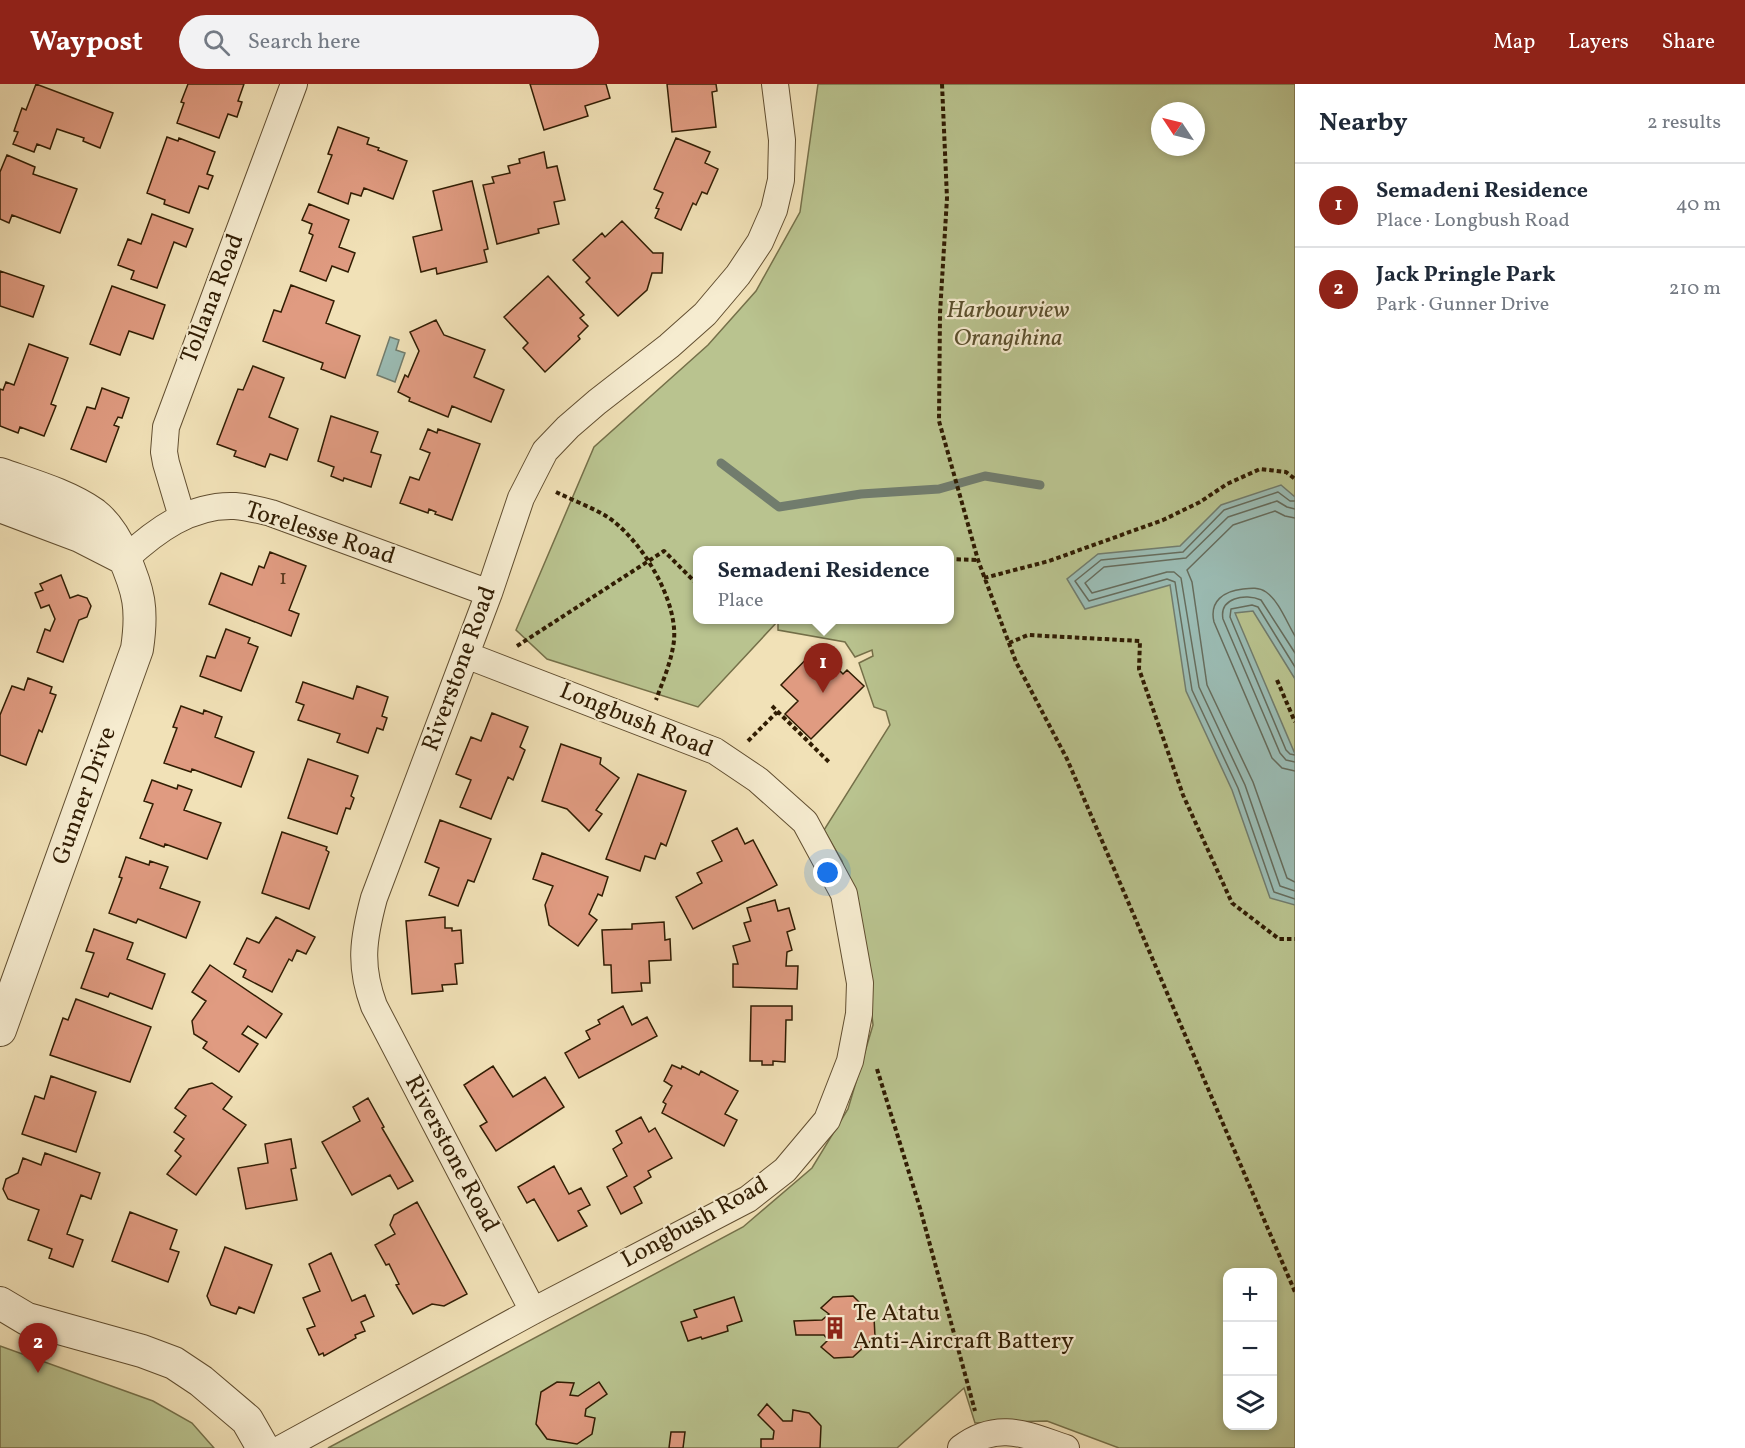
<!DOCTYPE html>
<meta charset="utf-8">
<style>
:root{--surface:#fff;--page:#f2f2f3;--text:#1f2937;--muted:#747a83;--line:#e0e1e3;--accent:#8f2418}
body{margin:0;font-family:Vollkorn,serif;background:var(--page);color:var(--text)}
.controls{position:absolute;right:18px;bottom:18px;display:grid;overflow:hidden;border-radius:12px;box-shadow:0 3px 9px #0003}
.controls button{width:54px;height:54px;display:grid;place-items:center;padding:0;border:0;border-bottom:2px solid var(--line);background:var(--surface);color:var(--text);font:30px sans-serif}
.compass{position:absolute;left:1151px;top:18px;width:54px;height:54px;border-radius:50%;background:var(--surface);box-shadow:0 3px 9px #0003;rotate:305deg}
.you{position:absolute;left:828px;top:789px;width:21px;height:21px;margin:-15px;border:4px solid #fff;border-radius:50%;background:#1a73e8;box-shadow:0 0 0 9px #1a73e833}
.badge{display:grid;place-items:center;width:39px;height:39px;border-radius:50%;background:var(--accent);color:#fff;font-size:20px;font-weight:700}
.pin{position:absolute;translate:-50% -50px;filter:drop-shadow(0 2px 3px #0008)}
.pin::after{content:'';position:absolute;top:32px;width:21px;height:18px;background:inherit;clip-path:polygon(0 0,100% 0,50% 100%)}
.popup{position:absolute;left:693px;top:462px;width:261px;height:78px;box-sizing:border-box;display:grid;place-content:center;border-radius:12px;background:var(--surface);filter:drop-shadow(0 2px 4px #0005);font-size:20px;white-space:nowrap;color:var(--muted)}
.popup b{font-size:22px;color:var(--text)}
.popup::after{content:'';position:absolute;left:50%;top:100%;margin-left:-12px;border:12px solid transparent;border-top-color:var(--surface)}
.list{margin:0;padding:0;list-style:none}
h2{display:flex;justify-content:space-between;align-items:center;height:78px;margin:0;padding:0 24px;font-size:26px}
h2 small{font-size:20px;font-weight:400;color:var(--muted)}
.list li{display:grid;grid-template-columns:39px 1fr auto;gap:18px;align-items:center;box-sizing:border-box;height:84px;padding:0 24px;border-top:2px solid var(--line)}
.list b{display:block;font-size:22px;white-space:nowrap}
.list p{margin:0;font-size:20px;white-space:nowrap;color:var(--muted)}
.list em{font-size:20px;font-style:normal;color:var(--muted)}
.icon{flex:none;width:33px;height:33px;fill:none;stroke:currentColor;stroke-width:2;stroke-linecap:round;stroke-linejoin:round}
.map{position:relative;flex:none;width:1295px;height:1364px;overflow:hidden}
header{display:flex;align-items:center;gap:36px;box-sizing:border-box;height:84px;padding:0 30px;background:var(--accent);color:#fff}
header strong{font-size:28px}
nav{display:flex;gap:33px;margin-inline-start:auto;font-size:21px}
.search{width:420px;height:54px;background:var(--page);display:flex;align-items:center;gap:15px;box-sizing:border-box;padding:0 21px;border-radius:33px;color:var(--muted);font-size:22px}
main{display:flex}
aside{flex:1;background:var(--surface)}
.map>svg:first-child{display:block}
</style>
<header>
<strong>Waypost</strong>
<div class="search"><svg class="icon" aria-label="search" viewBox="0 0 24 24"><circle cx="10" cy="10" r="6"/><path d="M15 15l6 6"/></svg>Search here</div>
<nav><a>Map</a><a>Layers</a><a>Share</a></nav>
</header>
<main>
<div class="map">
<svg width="1295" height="1364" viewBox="0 0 1295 1364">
<rect width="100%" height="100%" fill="#f1e1b7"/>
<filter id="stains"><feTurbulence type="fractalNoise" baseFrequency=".00333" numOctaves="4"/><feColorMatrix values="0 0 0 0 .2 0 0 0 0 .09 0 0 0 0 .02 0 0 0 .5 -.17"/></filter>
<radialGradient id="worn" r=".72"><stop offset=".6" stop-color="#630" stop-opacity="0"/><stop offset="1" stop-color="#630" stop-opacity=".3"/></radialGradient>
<path fill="#b9c38f" stroke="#757049" stroke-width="1.5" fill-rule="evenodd" d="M818,0H1295V1364H1119L1047,1337L975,1339L964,1304L897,1364H328L743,1143L812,1084L848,1025L873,941L863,850L842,777L824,746L890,641L886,627L874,623L859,579L873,572L872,566L855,573L845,558L778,546V537L698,623L547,575L516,546L594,363L708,261L756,207L800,128ZM1160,27H1196V63H1160ZM697,466H949V536H697ZM1228,1188H1272V1342H1228Z
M0,1262L153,1317L192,1339L214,1364H0Z"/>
<path fill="#9bbcb4" stroke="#717c6d" stroke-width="1.5" d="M390,253L399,256L396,266L405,269L395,298L377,291Z
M1281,401L1295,413V595L1253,527L1235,529L1295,670V821L1270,814L1232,706L1186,607L1170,501L1085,525L1067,495L1098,470L1180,462L1221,421Z"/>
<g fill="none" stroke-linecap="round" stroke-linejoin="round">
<path stroke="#666c5c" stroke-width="1.5" d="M1295,417H1290L1278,408L1224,426L1183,468L1101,476L1075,497L1089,517L1167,495L1175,498L1192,606L1238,704L1274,808L1295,815
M1295,425L1287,423L1277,417L1228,433L1186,474L1104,483L1085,499L1092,509L1167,488H1174L1181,494L1199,603L1245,701L1280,802L1295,807
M1295,434L1285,432L1275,427L1233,441L1187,486L1192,498L1207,601L1253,698L1287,794L1295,798
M1295,552C1287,539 1279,517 1266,508C1259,503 1251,504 1243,505C1224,507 1209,517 1214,538L1272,674L1282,684L1295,687
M1295,569L1261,516C1245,509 1219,514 1223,535L1280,669L1286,676L1295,678
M1295,583L1258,523L1252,521L1231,525L1230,533L1286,666L1290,670L1295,671"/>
<path stroke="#717c6d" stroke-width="9" d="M721,379L779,423L861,410L939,405L985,392L1040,401"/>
</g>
<path fill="#e09b81" stroke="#311d03" stroke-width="1.5" d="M36,0L113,29L100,64L83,57L84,54L57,45L50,65L37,60L34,68L13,60L18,48L14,47L22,24L26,26Z
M188,0H244L238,17L242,18L237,33L228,30L219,54L177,39L184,19L181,18Z
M530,0H606L610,14L585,22L588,32L544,46Z
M667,0H716L717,7L712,8L716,43L672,48Z
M338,43L369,54L367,60L379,64L378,66L407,77L393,115L364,104L361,112L351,109L348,120L318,108L332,71L328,70Z
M167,53L178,57L179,54L215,68L207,90L213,92L208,105L199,102L189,129L164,120L165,116L147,109Z
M676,54L710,68L705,79L718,85L707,110L702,108L696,121L693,119L681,146L655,134L659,125L656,124L663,109L654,105Z
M544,68L547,84L557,82L565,116L554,118L559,140L538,145L539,149L497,160L483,101L494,99L492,93L510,89L508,82L520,79L519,75Z
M7,71L35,83L33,90L77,105L60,149L12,131L9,139L0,135V88Z
M472,97L488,165L484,166L487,178L437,190L436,184L421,188L413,153L442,146L433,107Z
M309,120L349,136L339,163L355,169L348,188L332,182L326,197L300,187L313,151L309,149L312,140L302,136Z
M152,130L193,145L186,163L174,158L157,204L131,195L134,187L118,181L128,155L141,160Z
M622,137L653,169H663L662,189H652L647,206L618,232L586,198L590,194L573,176L602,149L605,153Z
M0,187L44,202L33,233L0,222Z
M548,192L584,231L580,234L588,242L578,252L580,255L545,288L523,264L528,259L504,233Z
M291,201L334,217L326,239L360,252L345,294L321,285L323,279L263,257L274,226L281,228Z
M112,202L165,221L153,255L129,247L120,271L90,260Z
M436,236L444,251L485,266L474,293L504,306L491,338L452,322L448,333L409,317L410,314L398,308L405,291L408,293L419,267L410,248Z
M29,260L68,274L51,320L56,322L44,352L20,343L18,349L0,342V305L3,306L6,298L14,301Z
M253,282L284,294L269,333L298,345L287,376L270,370L265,383L234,372L236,367L217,360L238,305L243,306Z
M102,304L129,314L122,334L118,333L114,341L119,343L106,378L71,365L87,323L95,325Z
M331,332L378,348L371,368L381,371L371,403L344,394L343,397L331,392L334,383L318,377Z
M428,345L437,349L438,345L480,360L452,436L435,430L436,428L429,425L428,429L400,419L410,393L419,396L430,369L420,365Z
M270,468L306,482L289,526L299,530L291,552L209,520L221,489L252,501L259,482L264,484Z
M61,491L70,514L78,511L87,514L91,522L87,533L79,536L63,578L37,568L45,545L50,547L55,535L49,521L41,524L35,509L43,506L40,500Z
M226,545L250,554L248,559L258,563L241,607L200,592L207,572L215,574Z
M817,564L843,590L847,586L864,602L811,655L785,630L798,617L781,601Z
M28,594L52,603L50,609L56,611L42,648L39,646L26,681L0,671V631L12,602L24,606Z
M303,598L353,615L357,602L388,613L382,632L387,634L383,646L377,644L368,669L337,658L340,650L298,636L304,621L296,618Z
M181,622L203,630L204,626L222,633L215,653L254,668L241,703L192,685L191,688L164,679L177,644L173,643Z
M492,629L528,643L520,663L525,666L513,696L508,693L491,735L460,723L471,696L456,690L471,653L481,657Z
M561,660L601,674L600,680L619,694L596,726L602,730L589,747L567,725L542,717Z
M308,675L358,692L351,712L354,714L350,725L346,724L337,750L288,734Z
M638,690L686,707L666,762L661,759L655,775L645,772L640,787L606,775Z
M152,696L177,705L178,701L192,706L184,726L221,739L207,775L165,760L164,763L140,754L153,720L144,717Z
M440,736L491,755L474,798L468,796L458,822L429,811L439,784L425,778Z
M737,744L745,760L753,756L777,801L693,845L676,813L702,799L697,789L722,777L712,757Z
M282,748L327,763L326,766L329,768L309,825L262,809Z
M542,769L608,793L602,812L598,810L589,830L597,836L578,862L549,841L545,821L553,802L533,795Z
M126,773L149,781L150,777L168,783L160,804L200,818L186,854L138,835L136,839L109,829L122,794L119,793Z
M775,816L778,827L789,824L795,845L787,848L792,866L787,868L786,882H798L797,905L733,903V880H738L733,862L750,857L744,839L751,837L747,824Z
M276,833L315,853L306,870L297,866L292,877L289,875L272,908L243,893L246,886L234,880L247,854L259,859Z
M445,833V844H452V847L461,846L463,879L455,880L457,900L442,901L443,907L412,910L406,837Z
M664,838L665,856L670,855L671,876L649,877L650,899H641L642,907L612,909L611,881H604L602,846L632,845V840Z
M94,845L133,859L127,875L165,890L152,925L110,909L108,913L81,904L94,869L86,867Z
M210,881L282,930L266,954L248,942L242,950L258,960L239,988L203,964L207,958L194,950L192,937L206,917L192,908Z
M76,915L151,943L130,998L50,971L63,934L68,936Z
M623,922L632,941L647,933L657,952L579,994L565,969L590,955L586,947L600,940L598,936Z
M751,922H792V936H786L785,978L773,977V981H762V977H750Z
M672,981L681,985L682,982L699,991L701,987L738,1007L725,1030L737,1036L724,1062L662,1029L666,1020L663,1018L672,1002L664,997Z
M493,982L513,1013L545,993L564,1023L496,1067L480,1042L487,1038L464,1001Z
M51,992L96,1008L76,1068L22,1050L35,1012L44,1015Z
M212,999L232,1013L223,1025L246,1041L196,1111L167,1090L181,1072L175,1067L184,1055L174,1048L186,1032L175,1024L189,1005Z
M368,1014L384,1043L382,1044L413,1097L398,1105L390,1091L352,1111L322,1058L360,1037L353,1023Z
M641,1033L649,1048L655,1044L672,1074L648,1087L651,1093L634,1103L642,1119L621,1130L607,1103L627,1092L613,1065L622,1059L616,1047Z
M291,1055L296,1084L291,1085L297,1116L246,1125L238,1084L268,1079L265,1060Z
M45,1069L100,1089L91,1115L81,1111L67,1150L83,1156L73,1183L49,1174L52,1165L28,1156L39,1126L8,1115L3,1105L6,1095L18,1089L23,1074L41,1081Z
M554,1082L569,1110L581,1104L590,1121L578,1127L587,1142L558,1157L534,1115L527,1119L518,1103Z
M417,1118L467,1210L444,1222L432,1220L413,1230L396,1201L399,1200L389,1180L386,1181L375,1161L395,1150L390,1141L394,1131Z
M130,1128L177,1146L170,1165L179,1168L168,1198L112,1177Z
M225,1163L272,1181L254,1229L239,1223L236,1230L211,1221L207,1212Z
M331,1169L352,1217L365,1211L374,1232L361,1238L365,1247L355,1251L356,1254L324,1272L323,1269L319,1271L307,1245L315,1242L303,1214L320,1207L309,1180Z
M853,1212L874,1233L875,1253L853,1273L834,1274L821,1263L828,1256L824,1251H796L794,1237L822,1236L829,1230L821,1224L833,1213Z
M853,1212L874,1233L875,1253L853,1273L834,1274L821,1263L828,1256L824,1251H796L794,1237L822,1236L829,1230L821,1224L833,1213Z
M734,1213L742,1237L727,1242L728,1247L702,1255L701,1253L688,1257L681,1238L697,1233L694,1226Z
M734,1213L742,1237L727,1242L728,1247L702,1255L701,1253L688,1257L681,1238L697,1233L694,1226Z
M557,1298L574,1299L570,1311L578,1312L599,1298L607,1310L586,1325L585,1332L595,1334L592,1350L577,1360L547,1355L536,1340L541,1308Z
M557,1298L574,1299L570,1311L578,1312L599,1298L607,1310L586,1325L585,1332L595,1334L592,1350L577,1360L547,1355L536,1340L541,1308Z
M767,1320L783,1337H792L793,1326L809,1329L821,1342L820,1364H761V1355H773L774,1347L758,1331Z
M767,1320L783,1337H792L793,1326L809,1329L821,1342L820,1364H761V1355H773L774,1347L758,1331Z
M671,1348H685L683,1364H669Z
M671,1348H685L683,1364H669Z"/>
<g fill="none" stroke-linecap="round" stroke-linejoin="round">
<g stroke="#614e30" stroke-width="28">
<path id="minor" d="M182,433L166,379L164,368L166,343L294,0
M125,475C155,447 191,420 235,422C247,423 259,426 271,429L489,509
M533,1227L374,922C359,882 363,855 374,814L489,509L521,414L545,367L568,343L597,318L669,262L705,230L738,191L760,158L774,126L781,96L782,56L775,0
M282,1364L533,1227L748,1115L785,1086L827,1036L850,977L859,930L860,899L844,810L805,738L758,696L715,667L466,571
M961,1364C998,1336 1026,1351 1066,1364"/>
</g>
<g stroke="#614e30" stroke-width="34">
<path id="tertiary" d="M0,390C31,401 67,411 94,430C108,441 116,455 123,471C139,507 143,525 137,565L0,946
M0,422L80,452L125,475
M0,1219L27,1235L142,1267L174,1279L201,1297L247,1336L263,1364"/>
</g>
<path stroke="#311d03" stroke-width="4" stroke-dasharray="4.5 3" stroke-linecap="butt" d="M942,0L947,114L940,229L939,337L978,476L1016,578L1067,675L1295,1208
M556,408C572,416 591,423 606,432C641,454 682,521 673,563C670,581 662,599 656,616
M949,475L978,476
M984,494L1049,477L1163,436L1200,418L1227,400L1260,385L1286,388L1295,395
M1009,559L1028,551L1140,557L1139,585L1183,711L1232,819L1279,855H1295
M517,562L664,467L697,500
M1277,596L1295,638
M772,622L830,679
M748,657L777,628
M877,985L920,1124L975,1327"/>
<use href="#minor" stroke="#f6ecd0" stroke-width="26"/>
<use href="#tertiary" stroke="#f6ecd0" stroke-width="32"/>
</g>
<defs>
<g id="building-bare" transform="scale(1.8)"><path d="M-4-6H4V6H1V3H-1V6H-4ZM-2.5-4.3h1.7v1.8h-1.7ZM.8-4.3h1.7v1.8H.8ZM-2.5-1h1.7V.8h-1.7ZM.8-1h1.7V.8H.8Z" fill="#8f2418" stroke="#f6ecd0" stroke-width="2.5" paint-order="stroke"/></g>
</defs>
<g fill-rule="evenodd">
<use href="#building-bare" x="835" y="1244"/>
</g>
<g text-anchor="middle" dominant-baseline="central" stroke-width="4.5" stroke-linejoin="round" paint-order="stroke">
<g font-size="21" fill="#5d3c22">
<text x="283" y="494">1</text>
</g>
<g font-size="24" fill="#311d03" stroke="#f6ecd0">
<text transform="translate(213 215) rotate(-69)">Tollana Road</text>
<text transform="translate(320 450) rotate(18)">Torelesse Road</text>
<text transform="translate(460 585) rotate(-70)">Riverstone Road</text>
<text transform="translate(636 637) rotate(22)">Longbush Road</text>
<text transform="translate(85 712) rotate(-70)">Gunner Drive</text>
<text transform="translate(451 1070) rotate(62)">Riverstone Road</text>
<text transform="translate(695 1139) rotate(-29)">Longbush Road</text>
</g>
<g font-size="24" font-style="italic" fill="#5a4f2d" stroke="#f6ecd0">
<text x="1008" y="227">Harbourview<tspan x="1008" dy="28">Orangihina</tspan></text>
</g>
<g font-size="24" fill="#311d03" stroke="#f6ecd0" text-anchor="start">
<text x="853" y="1230">Te Atatu<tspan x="853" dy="28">Anti-Aircraft Battery</tspan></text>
</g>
</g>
<rect width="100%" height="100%" filter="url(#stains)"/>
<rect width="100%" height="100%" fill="url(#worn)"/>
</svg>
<div class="controls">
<button>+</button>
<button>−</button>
<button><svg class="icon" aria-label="layers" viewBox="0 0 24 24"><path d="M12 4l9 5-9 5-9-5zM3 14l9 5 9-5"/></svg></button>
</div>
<svg class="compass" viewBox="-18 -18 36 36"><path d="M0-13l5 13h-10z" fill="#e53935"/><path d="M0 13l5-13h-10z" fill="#747a83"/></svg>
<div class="you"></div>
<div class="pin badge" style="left:823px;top:609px">1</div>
<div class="popup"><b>Semadeni Residence</b>Place</div>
<div class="pin badge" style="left:38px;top:1289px">2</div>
</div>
<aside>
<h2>Nearby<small>2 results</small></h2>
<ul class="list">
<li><span class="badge">1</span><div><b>Semadeni Residence</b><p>Place · Longbush Road</p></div><em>40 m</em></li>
<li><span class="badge">2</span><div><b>Jack Pringle Park</b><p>Park · Gunner Drive</p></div><em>210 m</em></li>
</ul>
</aside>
</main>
